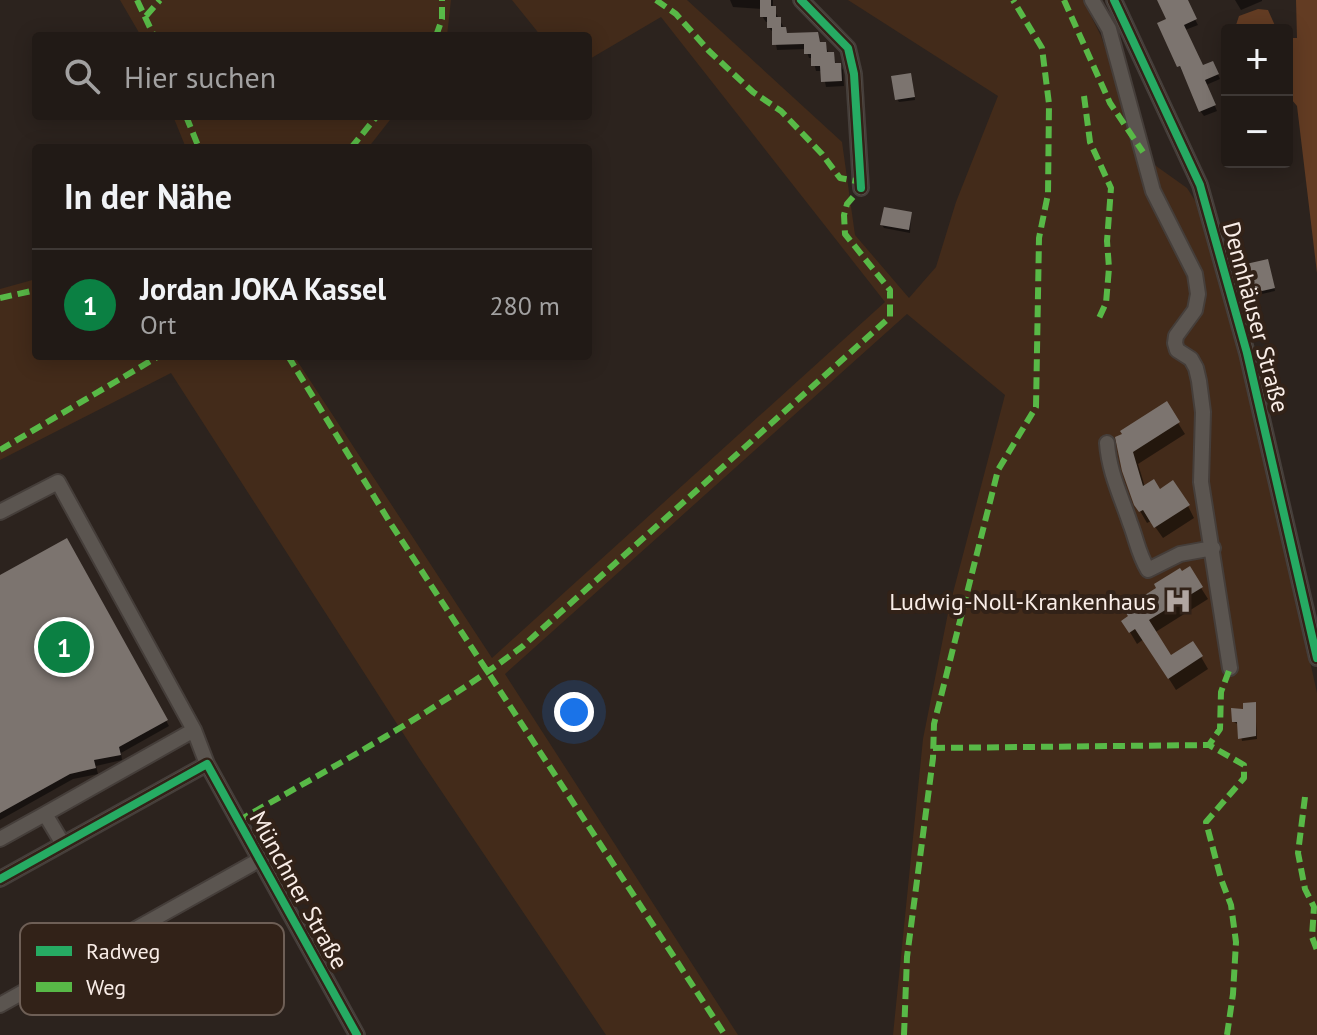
<!DOCTYPE html>
<html lang="de">
<meta charset="utf-8">
<style>
:root{--surface:#211a16;--page:#2d2723;--text:#f1f3f6;--muted:#a2a1a1;--line:#3e3835;--accent:#0b8043}
body{margin:0;font-family:"PT Sans",sans-serif;background:var(--page);color:var(--text)}
.controls{position:absolute;right:24px;top:24px;display:grid;overflow:hidden;border-radius:8px;box-shadow:0 4px 20px #0003}
.controls button{width:72px;height:72px;display:grid;place-items:center;padding:0;border:0;border-bottom:2px solid var(--line);background:var(--surface);color:var(--text);font:40px sans-serif}
.you{position:absolute;left:574px;top:712px;width:28px;height:28px;margin:-20px;border:6px solid #fff;border-radius:50%;background:#1a73e8;box-shadow:0 0 0 12px #1a73e833}
.badge{display:grid;place-items:center;width:52px;height:52px;border-radius:50%;background:var(--accent);color:#fff;font-size:26px;font-weight:700}
.pin{position:absolute;translate:-50% -50%;border:4px solid #fff;box-shadow:0 2px 8px #0006}
.list{margin:0;padding:0;list-style:none}
h2{display:flex;justify-content:space-between;align-items:center;height:104px;margin:0;padding:0 32px;font-size:34px}
h2 small{font-size:26px;font-weight:400;color:var(--muted)}
.list li{display:grid;grid-template-columns:52px 1fr auto;gap:24px;align-items:center;box-sizing:border-box;height:112px;padding:0 32px;border-top:2px solid var(--line)}
.list b{display:block;font-size:30px;white-space:nowrap}
.list p{margin:0;font-size:26px;white-space:nowrap;color:var(--muted)}
.list em{font-size:26px;font-style:normal;color:var(--muted)}
.icon{flex:none;width:44px;height:44px;fill:none;stroke:currentColor;stroke-width:2;stroke-linecap:round;stroke-linejoin:round}
.map{position:relative;flex:none;width:1317px;height:1035px;overflow:hidden}
.search{position:absolute;background:var(--surface);box-shadow:0 4px 20px #0003;left:32px;top:32px;width:560px;height:88px;display:flex;align-items:center;gap:20px;box-sizing:border-box;padding:0 28px;border-radius:8px;color:var(--muted);font-size:30px}
.panel{position:absolute;background:var(--surface);box-shadow:0 4px 20px #0003;left:32px;top:144px;width:560px;height:216px;border-radius:8px}
.map>svg:first-child{display:block}
</style>
<div class="map">
<svg width="1317" height="1035" viewBox="0 0 1317 1035">
<rect width="100%" height="100%" fill="#2c231e"/>
<path fill="#432b1a" d="M120,0H451L447,36H141Z
M512,0H687L842,142L855,235L909,298L936,267L956,202L998,96L848,0H1083L1101,36L1142,156L1187,188L1196,202L1242,353L1317,693V1035H893L923,739L949,608L1005,395L907,314L505,674L738,1035H606L419,758L171,373L0,460V289L36,279V356H294L492,658L885,302L661,17L588,60V36H541Z
M173,116H393L368,148H186Z"/>
<path fill="#633c23" d="M1296,0H1317V273L1297,106L1287,94V38H1297Z
M1258,9L1268,10L1277,30H1240L1236,25L1239,16Z"/>
<path fill="#0007" d="M730,0H773V8L788,35L817,34L821,44H825L829,54H833L836,65H840L843,70L844,86L826,87L823,71H816L813,58H809L806,49L777,50L774,33L769,28V22H766L762,16V9L733,7Z
M1159,0H1176L1190,10L1198,25L1185,30L1202,67L1215,68L1220,79L1206,85L1217,111L1204,116L1201,112L1160,24L1168,20Z
M1235,0H1262V1L1241,10Z
M912,78L915,100L899,102L897,99Z
M911,214L910,233L884,228L882,225Z
M1269,264L1275,291L1257,295L1255,292Z
M1178,423L1185,434L1138,464L1145,487L1188,506L1194,518L1163,538L1151,521L1147,523L1136,504L1117,438Z
M67,540L169,726L121,753L122,760L96,766L98,774L73,779L0,820V577Z
M1189,569L1208,599L1154,633L1171,658L1193,643L1208,669L1176,690L1144,639L1137,644L1124,622L1130,617L1136,603Z
M1255,704L1257,739L1242,741L1239,725L1234,722Z"/>
<path fill="#7c746f" d="M760,0H771V6H776V17H781V27H786L787,33L818,32L820,42H826L827,52H834L835,63H841L842,81L821,82L820,66H811V54H804V44L772,45V28H767V17H760Z
M1157,0H1188L1197,19L1184,25L1203,65L1213,61L1219,74L1205,80L1216,105L1199,112L1180,66L1177,67L1157,23L1166,19Z
M911,73L915,97L895,100L891,76Z
M884,207L912,212L909,230L880,225Z
M1268,259L1275,288L1253,293L1246,264Z
M1167,401L1180,422L1133,452L1143,486L1154,479L1160,489L1173,480L1190,505L1154,528L1143,510L1139,512L1134,505L1122,471L1115,437L1122,434L1120,431Z
M67,538L168,720L119,747L121,755L94,760L96,768L70,774L0,813V575Z
M1190,566L1203,587L1149,620L1171,655L1193,641L1203,656L1168,679L1135,629L1129,633L1121,621L1128,616L1121,606L1135,597L1137,600L1156,588L1154,584L1180,568L1182,571Z
M1256,702V736L1238,739L1237,722H1232L1231,708L1243,709V703Z"/>
<g fill="none" stroke-linecap="round" stroke-linejoin="round">
<g stroke="#453e3a" stroke-width="18">
<path id="minor" d="M801,0L848,48L854,74L861,188
M1092,0L1109,29L1153,191L1195,274L1198,294L1195,310L1176,336L1175,343L1177,350L1191,359L1196,368L1199,381L1203,412L1201,482L1230,668
M1114,0L1200,185L1247,353L1317,658
M1107,443C1109,472 1121,496 1130,523C1137,541 1138,553 1148,570L1180,554L1213,548
M0,512L58,482L194,730L207,764L357,1035
M45,814L194,730
M0,839L45,814L63,844
M0,879L207,764
M0,1005L259,860"/>
</g>
<use href="#minor" stroke="#5b5550" stroke-width="14"/>
<path stroke="#58b947" stroke-width="6" stroke-dasharray="12 6" stroke-linecap="butt" d="M137,0L154,36
M656,0L676,14L709,51L753,92L781,111L822,154L840,178L861,182
M1064,0L1110,103L1143,152
M146,16L160,0
M436,36L442,19V0
M1084,96L1090,142L1111,188L1107,241L1109,268L1106,303L1099,318
M186,116L199,148
M351,148L377,116
M0,298L36,290
M288,356L389,521L725,1035
M0,450L159,356
M933,748L1209,745
M1305,797L1298,853L1305,889L1314,907L1312,937L1317,950
M238,821C334,766 434,713 523,646L890,317V290L845,234L844,215L847,204L861,188
M904,1035L907,957L933,758L934,724L998,470L1036,407L1039,238L1048,194L1049,104L1042,48L1013,0
M1227,1035L1233,994L1236,942L1231,905L1221,879L1206,822L1244,778V765L1209,745L1220,729L1221,692L1230,668"/>
<g stroke="#322218" stroke-width="13">
<path id="cycleway" d="M801,0L848,48L854,74L861,188
M1114,0L1200,185L1247,353L1317,658
M0,879L207,764L357,1035"/>
</g>
<use href="#cycleway" stroke="#26ab63" stroke-width="8"/>
</g>
<defs>
<g id="hospital-bare" transform="scale(2.16)"><path d="M-5-5h3v3.5h4V-5h3V5h-3V1.5h-4V5h-3Z" fill="#b1a6a1" stroke="#322218" stroke-width="2.5" paint-order="stroke"/></g>
</defs>
<g fill-rule="evenodd">
<use href="#hospital-bare" x="1178" y="601"/>
</g>
<g text-anchor="middle" dominant-baseline="central" stroke-width="8" stroke-linejoin="round" paint-order="stroke">
<g font-size="24" fill="#f9ede7" stroke="#322218">
<text transform="translate(1256 317) rotate(75)">Dennhäuser Straße</text>
<text transform="translate(299 890) rotate(61)">Münchner Straße</text>
</g>
<g font-size="24" fill="#f9ede7" stroke="#322218" text-anchor="end">
<text x="1156" y="601">Ludwig-Noll-Krankenhaus</text>
</g>
</g>
<rect x="20" y="923" width="264" height="92" rx="12" fill="#322218" stroke="#6e5f56" stroke-width="2"/>
<rect x="36" y="946" width="36" height="10" fill="#26ab63"/>
<rect x="36" y="982" width="36" height="10" fill="#58b947"/>
<g font-size="22" fill="#f9ede7">
<text x="86" y="959">Radweg</text>
<text x="86" y="995">Weg</text>
</g>
</svg>
<div class="controls">
<button>+</button>
<button>−</button>
</div>
<div class="you"></div>
<div class="pin badge" style="left:64px;top:647px">1</div>
<div class="search"><svg class="icon" aria-label="search" viewBox="0 0 24 24"><circle cx="10" cy="10" r="6"/><path d="M15 15l6 6"/></svg>Hier suchen</div>
<section class="panel">
<h2>In der Nähe<small></small></h2>
<ul class="list">
<li><span class="badge">1</span><div><b>Jordan JOKA Kassel</b><p>Ort</p></div><em>280 m</em></li>
</ul>
</section>
</div>
